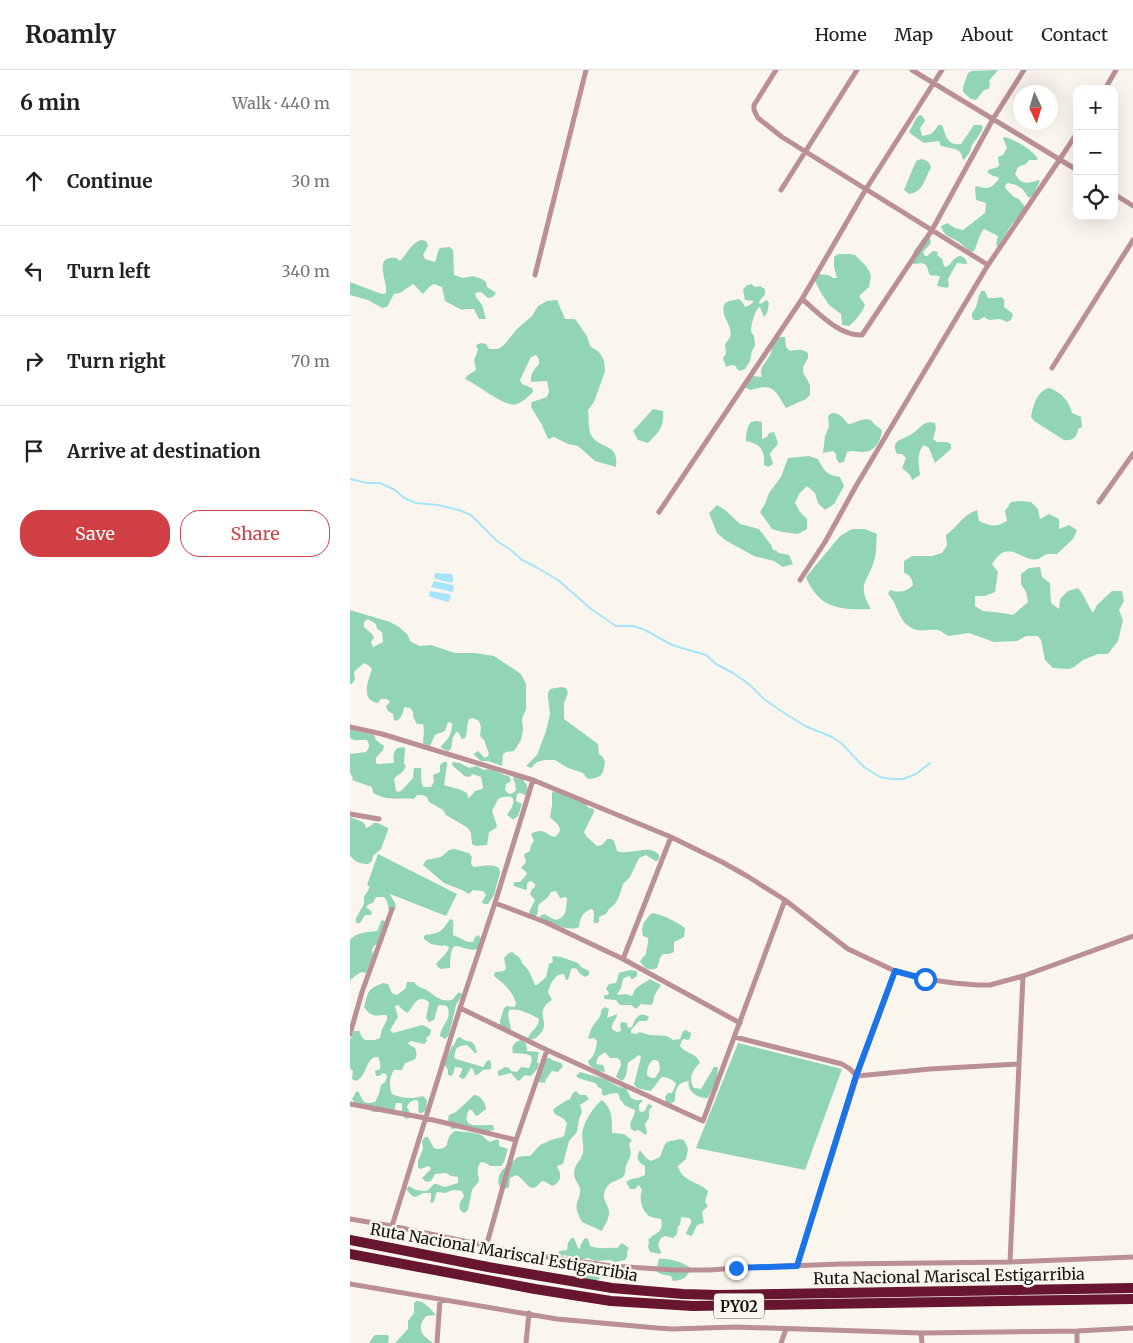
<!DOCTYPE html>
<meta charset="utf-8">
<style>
:root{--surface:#fff;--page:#f2f2f2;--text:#222;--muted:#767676;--line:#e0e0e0;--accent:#cf3f44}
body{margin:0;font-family:Merriweather,serif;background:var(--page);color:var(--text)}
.controls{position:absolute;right:15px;top:15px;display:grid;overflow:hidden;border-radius:10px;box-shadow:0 5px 20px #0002}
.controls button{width:45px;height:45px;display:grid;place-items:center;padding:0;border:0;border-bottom:1px solid var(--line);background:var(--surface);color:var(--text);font:25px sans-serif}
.compass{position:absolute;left:663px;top:15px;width:45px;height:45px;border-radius:50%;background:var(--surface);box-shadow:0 5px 20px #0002;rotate:176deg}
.stop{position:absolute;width:15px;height:15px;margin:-11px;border:4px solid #1a73e8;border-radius:50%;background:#fff}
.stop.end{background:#1a73e8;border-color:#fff;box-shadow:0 1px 5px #0008}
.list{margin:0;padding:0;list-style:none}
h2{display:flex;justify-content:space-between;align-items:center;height:65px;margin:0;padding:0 20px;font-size:21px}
h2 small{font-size:16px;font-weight:400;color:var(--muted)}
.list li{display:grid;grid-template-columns:32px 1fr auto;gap:15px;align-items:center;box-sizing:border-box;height:90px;padding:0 20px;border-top:1px solid var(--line)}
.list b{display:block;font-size:19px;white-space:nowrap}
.list em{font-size:16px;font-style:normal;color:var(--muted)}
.actions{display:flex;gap:10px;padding:15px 20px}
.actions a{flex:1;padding:11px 0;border:1px solid var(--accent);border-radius:20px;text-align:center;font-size:18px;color:var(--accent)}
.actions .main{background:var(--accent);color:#fff}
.icon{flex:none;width:28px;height:28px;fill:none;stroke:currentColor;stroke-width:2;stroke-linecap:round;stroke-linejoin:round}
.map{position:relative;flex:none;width:783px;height:1273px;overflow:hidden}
header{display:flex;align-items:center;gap:30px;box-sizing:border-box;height:70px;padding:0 25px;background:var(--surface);border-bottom:1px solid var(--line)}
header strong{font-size:24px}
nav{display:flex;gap:28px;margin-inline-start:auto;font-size:18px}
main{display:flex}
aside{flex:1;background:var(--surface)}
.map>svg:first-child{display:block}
</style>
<header>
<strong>Roamly</strong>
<nav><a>Home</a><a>Map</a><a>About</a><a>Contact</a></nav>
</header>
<main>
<aside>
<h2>6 min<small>Walk · 440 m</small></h2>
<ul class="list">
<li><svg class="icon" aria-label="ahead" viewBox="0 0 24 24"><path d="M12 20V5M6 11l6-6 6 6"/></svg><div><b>Continue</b></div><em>30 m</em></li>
<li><svg class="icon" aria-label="left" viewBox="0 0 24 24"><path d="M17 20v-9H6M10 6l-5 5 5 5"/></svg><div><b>Turn left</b></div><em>340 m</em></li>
<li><svg class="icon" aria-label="right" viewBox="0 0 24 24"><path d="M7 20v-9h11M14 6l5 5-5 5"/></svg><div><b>Turn right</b></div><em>70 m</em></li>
<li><svg class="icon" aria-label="arrive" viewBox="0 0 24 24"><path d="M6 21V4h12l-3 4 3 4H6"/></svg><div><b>Arrive at destination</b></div></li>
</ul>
<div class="actions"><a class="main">Save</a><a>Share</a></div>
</aside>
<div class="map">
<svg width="783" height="1273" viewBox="0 0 783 1273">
<rect width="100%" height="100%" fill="#faf6ee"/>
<path fill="#91d5b6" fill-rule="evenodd" d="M648,0L639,11L640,14L639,19L634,20L626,30L621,29L613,22V17L618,3L622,1Z
M571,45L573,47L575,51L570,58L572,66C580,65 584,63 588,55H592C596,64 596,76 611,74L624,55H631L633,57L631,62L622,75L620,82L614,90L612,88V85L609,81L605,79L591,76L589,71L574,73L561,64L559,62C562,57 565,49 568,46Z
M655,67C665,70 683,80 688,89L686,90H679L676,94L668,97L665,104C672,115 678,114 688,110L690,111L683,125L679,128C672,118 671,116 658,113L656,114L655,118L664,127L669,129L675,137L674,140L662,154L648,176L646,175L648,166L634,159C628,166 628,175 623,182C617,180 614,176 609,172C601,167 593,166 591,156L597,153L605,158L613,160L635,143L636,133L626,130L625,118L627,116C639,120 641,118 649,109L648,107L643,106L638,103V100L648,97L649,95L648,87L653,85L657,78L653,68Z
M571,89C577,90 580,92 581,98C574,109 574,122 559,124L554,120L566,91Z
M574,167H579C584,174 577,177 573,182L575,186H577L583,181L588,182L587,185L592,189L594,196L596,197C602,195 600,190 609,186C613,186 617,189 617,194L607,193L598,209L599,216L597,218L587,216L590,206C575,205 582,207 576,195L572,193L564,194L562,193L564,181Z
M71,170L76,171L78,176L73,185L75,189L85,192C87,187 87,183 90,178L100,177L103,180L104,205L113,208L123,206L132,209L136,212L137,217L146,223L143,227L138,228L131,222L125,223L126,227L132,235L136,249H129L124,239H116L112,240L95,231L92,217L84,214L80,216L73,224C69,221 67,217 63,214L50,223L44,224L37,237L32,238L18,230L0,225V212L29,223L33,224L36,223C38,211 22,185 46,188L50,191C57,184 60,174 71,170Z
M488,184H500L505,185L516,196L519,201L521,206L519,217L509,226L515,235C511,244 506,250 499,256L492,255L491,244L479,235L471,223L464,209L468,204L478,205L483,208H487L484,197V187Z
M401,214L405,217L410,216L415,219V224L409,232L410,234L417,230L419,233C418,238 418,243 414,247L410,237L408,238C404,244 401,254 401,262L404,266L405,276L402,281L400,291L395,299L390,301L387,299L386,296L381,295L376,297L373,288L376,284L375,274C391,258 367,249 375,233L379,231L389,229L393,233L395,237L400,235L404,231L395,230L393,220L396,216Z
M631,221H635L638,228H646L651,227C656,229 654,232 654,237L662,243L663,245L661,250L657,252L650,249L639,250L634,247L629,250H624L622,248V243C629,235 626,231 631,221Z
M207,230L215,249H225L237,266L240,276L249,282L254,290L255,301L244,332L238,340C239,347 238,360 241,365C250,380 269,372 266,397L245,391L228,376L218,374L204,367L198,369L192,355L181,337L182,332L197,327L199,321L197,311L181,312C180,304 184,300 189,294V289L186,285L181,287L170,310L172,314L182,318L183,322C179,326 173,332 167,334C156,339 126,313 115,309L118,305L126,300L124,290L128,280L126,275L131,273L136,274L139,279H148L154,275L167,259L182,246L188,236L197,231Z
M430,267H435L436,277L440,281C447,280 452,278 458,283V288L453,297V302L460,315V325L456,329L436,338C425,320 423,313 401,320L396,318V312L402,306L412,307C408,297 416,293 420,285C423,277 422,271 430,267Z
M699,318C710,321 720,332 722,343L731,347L732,357L728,359C727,368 722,371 714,370L684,351L681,347C683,336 687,321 699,318Z
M303,339L313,341C314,358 309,362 298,373L288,370L283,361Z
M482,343C491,343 493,348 498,354C507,353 512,347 521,350L524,354L532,360C531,371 525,382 513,382C507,382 503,380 497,382L494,392L489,393L486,388V384L483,381L473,383L475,366L479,357L478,346Z
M407,351L412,352V369L417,367L419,363L424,362L428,373C426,378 422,379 420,384L423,394L418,397L414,395C415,380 411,374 396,371C396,364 397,357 401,352Z
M580,352L585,353L586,359L583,369L587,372H597L601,374V379L585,393L579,378L574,375C566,383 569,395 570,405L562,410L560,405L552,398L556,388L552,384H547C540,370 552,370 560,365C568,361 571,353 580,352Z
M459,386L468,389C474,401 477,405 490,407L494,416L484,434L475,440L468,433L465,423L457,416L449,424L445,433L450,442L457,449V459L448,464L432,462L422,459L410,442L415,434L419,423L431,407L438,388Z
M671,431L681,432L688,439L690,449L699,444L709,449V459L719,455L727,460L723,469L707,484C703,484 699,483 695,485C692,486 691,488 688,489C670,493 659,466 642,494L648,502L645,522L635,526H625V536L633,541L653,543L663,545L678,532L676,522L671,514V504L679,498L690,497L692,507L700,513L701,533L709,539L710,529L718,521L728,518C735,526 737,534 743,543L747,535L762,521H772L774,531L769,540L773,550L768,571L758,584H748L733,590L724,597L719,599L703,598L695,590L691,570L688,566H676L667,571L644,572L619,563L598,566C595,564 591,561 588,560C578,559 569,563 560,557C548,550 548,534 538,524L540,520C548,523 557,522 563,515C562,508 560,505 554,503V491L562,486H582L592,483L597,475L596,465C609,456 611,446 627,440L629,451C641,456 645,458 657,451L655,441L661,432Z
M367,435L375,440L390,454L409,459L421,475L423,480H425L429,483L439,485L443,494L433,497L424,491L404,486L375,470L367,463L359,443Z
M502,459H515L527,464C526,471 527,480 525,487C520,511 505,512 521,539C490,540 469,539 456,507L490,466Z
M0,540L40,552L49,557L57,564L61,572L70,576L81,575L105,583H125L144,586L171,604L176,614V639L172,649L173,660L171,670L164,681L156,682L153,684L152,696L138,691H131L124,685L125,683L128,681L135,688L137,687L139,684L134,670L130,666L131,657L129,651L123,648L119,649C116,656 118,662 115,668L112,669L108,662H106L103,667L101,679L98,681L91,678V676C99,668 102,665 102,653L98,652L95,661L85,665L80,676L73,674C73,667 75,661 73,654H67L63,647V642L60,638L54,637C54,642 51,649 46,651L44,650L43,644L38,641L36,636L40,632L37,629H31L28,633C10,630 18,611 22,599L18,595L14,593L4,602L5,609L2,614H0ZM18,549L26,554L27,559L32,562L33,572L23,577L21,572L24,568L22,564L14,557V552Z
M211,617L216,618L218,623L214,633V649L248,674L249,684L253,687L255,692L253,702L250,706L245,708L239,709L236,707L233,703L218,698L205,690H195L187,692L181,698L176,696L187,685L196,661L200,644L198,628V623L200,619Z
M0,659L24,665L26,670L34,676L33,680L26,688V693L28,694L44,693C43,684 43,677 54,677L55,679L54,694L56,696C54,703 48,704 44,709L46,721L49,722L53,719L63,708L64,698H71V710L73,717H81L84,712L83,705L90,702V695L94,692H97V695L94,715C102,718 109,718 117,723L118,728L120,727L125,721L132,719L133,717L131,707L123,704L119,707L114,706C110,700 105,700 102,694L103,692L110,693L119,698L127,696L133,700C143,697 150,705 159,706L161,711L156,714L155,720L159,724L163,723L166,720L165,713L163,709L164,707L172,708C176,715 179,715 177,724L175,725L170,723L167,724L166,731L172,734L168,746L164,749H162L157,745C159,741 162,738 163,734C166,723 153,727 148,729L142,741L147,756L146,758L139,762L137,775L126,776L122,774L121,763L118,758L96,745L93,740L79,732L77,727L72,725H67L64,729C46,727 41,732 23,723L22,717L2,710L3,708L0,703V684L16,682C20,677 20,676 17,670H4L0,668Z
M203,721L217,725L227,731H236V735L239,738L244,739V742L234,762L236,766L247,776L252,775L257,769H261L264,771L267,781C280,786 299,773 309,785V789L307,791H305L296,785L289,788L280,807L273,814L269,827L265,834L259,839L256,844L249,847V852L247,853H244C243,848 245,844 243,840L241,839C232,843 230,848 229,857C217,862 203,853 191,849L190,846L194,844L205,850C217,848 216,839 217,829L216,827L210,828L206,821L201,822C199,824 199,827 197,828C191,834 187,832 188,843L185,847L180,845L179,842L185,830L180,824L182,819L185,817V814L181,811C176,812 177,815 177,819L176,820L164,816V812H170L177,804L176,802L171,798L176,792L174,784L180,781L181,775L184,771L181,764C194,757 194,764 205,767C216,758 206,754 200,747L202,735V723Z
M0,747C6,750 15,750 16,758L22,755L23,753H28L38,758V760L31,779L23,786L22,791L18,794C11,794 4,792 0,785Z
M104,779L119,783L122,787C121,791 120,795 124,797C133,796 141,793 149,798L150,803L144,825L138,834H134L132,832L136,825L133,821L123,820L119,824L112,820L94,813L73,795L76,790L91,787L99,780Z
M28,784L107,824L96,846L40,824C42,830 49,834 44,841H39L37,831L34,827H26L23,833L19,834L16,837L22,842L21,845H15L10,853H6V848L14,834V827L20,817L17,815Z
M302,843C314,845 325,851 335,858L334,867L324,872V882L319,884H313L310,888L307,898C299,901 294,899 290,891L296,884C296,878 299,874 298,868L293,866C290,856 295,850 302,843Z
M100,849L103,850V865L118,872H123L125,867L129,865L131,869L128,879C109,884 101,860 100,898L91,899L88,897L86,894C90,889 98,883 99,877L94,875L92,876L81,874L74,869V867L75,865C93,863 91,861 100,849Z
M33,850L36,852L37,859L32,872L25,875L22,879L23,885L16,903L11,902L1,909L0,912V870C7,862 17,862 27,861L28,859L31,851Z
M162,882L170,888L172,893L179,901L185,915H187L196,907L199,894L203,892L202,887L204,886L211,887L228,893L231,897L239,901V905L235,907L229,903L227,899L223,898L221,899L218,910H216L214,904C205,903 200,914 198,922L202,930C182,943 202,951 190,964C186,968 185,969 180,970L178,968C181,960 188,959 189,949C180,944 169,938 159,940L158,945L161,959L159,960L150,955V951L154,938L157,936L165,937L166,933C161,919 155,915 144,906L145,902L154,901L156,898L154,888L159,883Z
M280,900L287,901V906L283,909H281L280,906L276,907L273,909L271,918L267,925L276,924L282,926L286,918L300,909L311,915L304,926L303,933L301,935L291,934L286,939L281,935H270L266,930L255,929L254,927V925H258L259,923L256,919L259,914L266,913L269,903Z
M57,912H64C69,919 73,917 78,921C86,927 92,932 102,930L109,922L112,924L111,927L106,935L99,965L95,969L90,966C91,954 103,950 97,936L90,935L88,936L84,950L79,952L76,948L79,933L78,931C65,924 65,936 57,943L53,940L48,935L45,936L48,947L40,960L43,963L72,955L77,957L81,960L80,965L76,968L77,971L74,974L61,971L59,972L58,974L65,978C69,990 64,990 55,993L52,1000H44C39,1008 39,1015 42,1024C53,1029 62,1029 73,1026L77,1030L76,1040L72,1043H69C67,1039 70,1034 67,1030C62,1030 59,1032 57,1037L62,1047L56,1049L52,1045V1035L51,1033H46L45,1036V1043L40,1044L35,1042H23L16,1037L6,1034L2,1029L6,1022L8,1021C14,1031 12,1035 25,1032L29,1024L31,1015L35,1012L37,1007L36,1004L33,1003L29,1006H26L25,1001L30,999C31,994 30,991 28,987H25C15,991 17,1006 6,1011L2,1009L3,1001L0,998V970L4,961H10L11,966L15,970H25L30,968L32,959L37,950V945C25,945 23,949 14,937C19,921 16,920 33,913L38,914L42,923L47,925L55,919Z
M255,937L259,939L257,948L267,944C267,949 261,953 262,959L267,962L271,961L270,954L272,952L277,953L278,958L282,957C285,949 289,940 299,947L297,951H289L281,960V963L287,964L289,962L300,965L317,966L323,970L330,969L333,961L336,960L341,963L340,968L338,970L334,969L332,970L330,976C336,984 347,983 350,993C342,1000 338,1010 344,1018L351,1019L364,997H368L367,1009L358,1028C348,1029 336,1021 339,1011C327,1012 325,1020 325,1031L321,1034L316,1032L315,1027L318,1023H322L326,1014C324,1010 317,1007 312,1007C307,1011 305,1018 300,1021L287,1018L284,1014L291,987L289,985L278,993C277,999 277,1008 272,1011L266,1007L271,995L270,990L267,988H260L255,982L248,987L246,994L253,995L254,997L255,1002L248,1001L239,995L238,991C245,986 246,979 247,971L244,968L238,969C239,966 240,960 243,956C247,949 251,949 251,940ZM303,990H306L309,992L310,1000L305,1008H301L297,1005C297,999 298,994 303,990Z
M110,967C120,976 123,965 127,983H125L117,975L110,976L106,979L104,987L106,989L133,997L134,996L136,992L139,990L141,992V999L133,1000L127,1005H125L123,999L121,998L115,1008L113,1009L109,1007L112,1000V998L105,997L103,1004L102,1006L98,1005V1000L94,994L102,976L104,975L107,968Z
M171,970C176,972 177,975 177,981L189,982L187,992L189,993L188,998L181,1006L175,1005L170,1010L168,1011L161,1003L149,1006L148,1004V1001L155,997L159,998L161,1001L167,1002L171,997L179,998L182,990L181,986L176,984L163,983C161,976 164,972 171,970Z
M388,973L492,999L455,1100L346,1078Z
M196,988H200L202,990L211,993L213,996L208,1002L202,1001L196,1009L195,1013L188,1012Z
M230,1002L255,1009L269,1017L276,1018L281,1028L285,1030H293L289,1035V1040L291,1042L295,1041L298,1034L303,1036L299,1040V1048L295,1054L297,1063L295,1065L289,1060L284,1061L281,1059C278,1052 285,1047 285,1040L274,1035L272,1031L270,1030L269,1025L267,1023L259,1024L254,1026L252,1024V1019L248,1017L247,1015L245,1013L228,1008L226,1006Z
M226,1021L230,1025H236L239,1029L230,1035L232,1042L229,1049L227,1062L219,1071L213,1094L209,1095L207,1097L210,1103V1109L206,1114L202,1116L196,1112L192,1111L186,1117L181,1118C175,1114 173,1108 166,1105L160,1108L159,1117L158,1118L151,1119C144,1108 152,1099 161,1092C164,1091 165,1089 168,1087C171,1086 176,1086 180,1086L190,1075L201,1070L212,1067L214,1066L217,1053L214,1049L205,1044L203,1040C205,1037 217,1030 220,1029L223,1023Z
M124,1025C130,1025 136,1033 136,1039L127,1046L125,1045L122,1040H119C109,1061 132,1054 143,1055L144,1060L139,1061L110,1058L102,1059C99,1056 97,1049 99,1045L106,1042Z
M252,1030C263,1039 262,1050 262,1063L274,1064L282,1070L279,1074C282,1087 281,1084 276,1096C275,1099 276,1104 273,1107C267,1112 259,1110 255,1121C251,1129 259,1135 259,1143C259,1149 254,1156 252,1161L232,1152C229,1146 225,1139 227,1133C228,1129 230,1126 230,1122C231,1115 224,1111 224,1104C224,1095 231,1090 233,1083C234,1076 232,1069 232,1063C234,1052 243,1037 252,1030Z
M105,1061C113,1062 129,1062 134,1067C136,1069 138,1071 140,1072L147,1069L149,1071V1076L158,1079L154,1092L151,1096H140L136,1093L131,1092C126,1097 128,1104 129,1111L122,1120L118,1140L114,1143C106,1139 110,1132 114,1126L112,1121L103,1120L95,1123L87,1122L86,1124L84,1132L81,1133L80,1131L81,1129V1123H73L66,1127L62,1126L56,1119L59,1116L66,1120L75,1121L78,1120L84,1114H86L95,1117L108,1113V1107L101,1106L96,1103L85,1104L81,1111L76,1112L72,1108L81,1099L80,1097L78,1096L71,1099L68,1098V1091L73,1079L72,1071L75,1067H78L84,1078C89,1080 93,1079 97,1075C98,1068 99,1065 105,1061Z
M329,1069L334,1070L338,1079L336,1089L328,1096C332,1112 348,1111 358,1121L355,1132L358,1136L352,1142L354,1153L347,1155L342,1166L336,1164C337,1159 342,1154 341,1150L339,1148L331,1147L330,1155L328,1156L327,1164L323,1168L315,1166L311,1168L308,1175L311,1182L310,1184L300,1182L298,1177L299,1172L298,1170C306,1161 314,1164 311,1149C308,1148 303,1148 299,1146C291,1140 289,1128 292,1120L289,1115L285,1119H280L276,1112C281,1108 288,1109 295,1105V1096C287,1092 286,1087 290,1080L296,1088L301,1091L310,1087C312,1083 314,1074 317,1072C321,1070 325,1071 329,1069Z
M221,1168H224L228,1178L230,1179L231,1174L235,1168L238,1169L240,1176C250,1180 257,1177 267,1178L272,1173L279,1178L277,1182V1187L275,1190L265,1192L260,1190L245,1191L238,1188L229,1190H217V1187L216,1185L208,1186L209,1181L217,1180L218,1173Z
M309,1189C318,1188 335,1192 341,1199C336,1208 334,1210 323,1211L321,1206L311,1204L306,1201Z
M242,1196L255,1203L248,1210L243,1213C234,1210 224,1210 223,1199L227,1197Z
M66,1231C75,1231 80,1239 86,1245L76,1246C65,1259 73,1266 83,1273H45L58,1259V1251L64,1243V1233Z
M25,1265H38L39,1267L38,1272L39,1273H19L23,1267Z"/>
<path fill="#a5e4f9" d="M85,503L102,504L103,506V511L101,513L86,509L84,507Z
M84,511L103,515L104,517L103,522H102L81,517Z
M80,521H81L98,524L101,525L100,530L98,532L81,527L79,526Z"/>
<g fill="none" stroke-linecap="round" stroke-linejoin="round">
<path stroke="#a5e4f9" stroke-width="2" d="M0,409L17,413H30L45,420L54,428L66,433L88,435L109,440L121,445L147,471L161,480L172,490L186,497L208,510L241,539L266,556H283L293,559L322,575L356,585L366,594L383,603L400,615L414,629L428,639L455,656L482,667L491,673L514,697L530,707L541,709H553L566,704L580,693"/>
<path stroke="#ba8f96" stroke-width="5" d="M426,0L404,35V40L408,48L432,67L638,195
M562,0L727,100
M755,19L766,0
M431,120L507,0
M764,124L783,136
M185,205L236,0
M452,229C469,243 489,266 512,265L582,160L643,49L674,0
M702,298L783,170
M749,432L783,384
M309,442L452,229L516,119L592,0
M450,510L475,472L506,416L638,195L710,89L727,63
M0,657L32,664L183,710L321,767L372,792L397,806L435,830L498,879L545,901L575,909L604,913L627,915H640L673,906L783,866
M0,744L29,749
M145,833L195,852L273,889L390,953
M273,889L321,767
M110,938L197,980L353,1051L435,830
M0,964L12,922L42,839
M385,967L492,994L500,999L507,1006L580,999L669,994
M0,1034L75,1048L166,1070
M0,1149L42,1156L177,1184L262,1196L324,1200H360L386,1198L491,1194L660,1192L783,1187
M42,1156L110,938L145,833L183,710
M136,1177L166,1070L197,980
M660,1192L673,906
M447,1196L507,1006L545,901
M0,1214L207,1249L307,1258L323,1259L385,1257L571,1263L727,1261L783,1258
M727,1261V1273
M571,1263L572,1273
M87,1273L90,1230
M176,1273L179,1243
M431,1273L436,1259"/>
<path stroke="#68152f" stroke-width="10" d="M0,1170L138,1197L262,1218L333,1224L368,1225L783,1218
M0,1184L185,1219L261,1231L343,1236L783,1229"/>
</g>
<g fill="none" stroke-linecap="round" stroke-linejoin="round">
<path stroke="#1a73e8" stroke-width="6" d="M386,1198L447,1196L506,1006L545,901L575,909"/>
</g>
<g text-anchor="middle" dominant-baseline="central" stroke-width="5" stroke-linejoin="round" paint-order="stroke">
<rect fill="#faf6ee" stroke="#5a5854" stroke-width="1" x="364" y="1223.5" width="50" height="25" rx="4"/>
<g font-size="15" font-weight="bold" fill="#161512">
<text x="389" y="1236">PY02</text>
</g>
<g font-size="16" fill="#161512" stroke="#faf6ee">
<text transform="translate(154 1182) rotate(10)">Ruta Nacional Mariscal Estigarribia</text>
<text transform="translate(599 1206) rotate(-1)">Ruta Nacional Mariscal Estigarribia</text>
</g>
</g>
</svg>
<div class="controls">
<button>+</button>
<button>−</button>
<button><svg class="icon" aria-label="locate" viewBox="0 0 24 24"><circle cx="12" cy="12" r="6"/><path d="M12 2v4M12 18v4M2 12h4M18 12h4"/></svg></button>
</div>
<svg class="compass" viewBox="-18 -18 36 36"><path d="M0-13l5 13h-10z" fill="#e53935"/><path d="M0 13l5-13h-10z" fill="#767676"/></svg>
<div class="stop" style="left:575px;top:909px"></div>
<div class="stop end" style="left:386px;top:1198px"></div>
</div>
</main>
